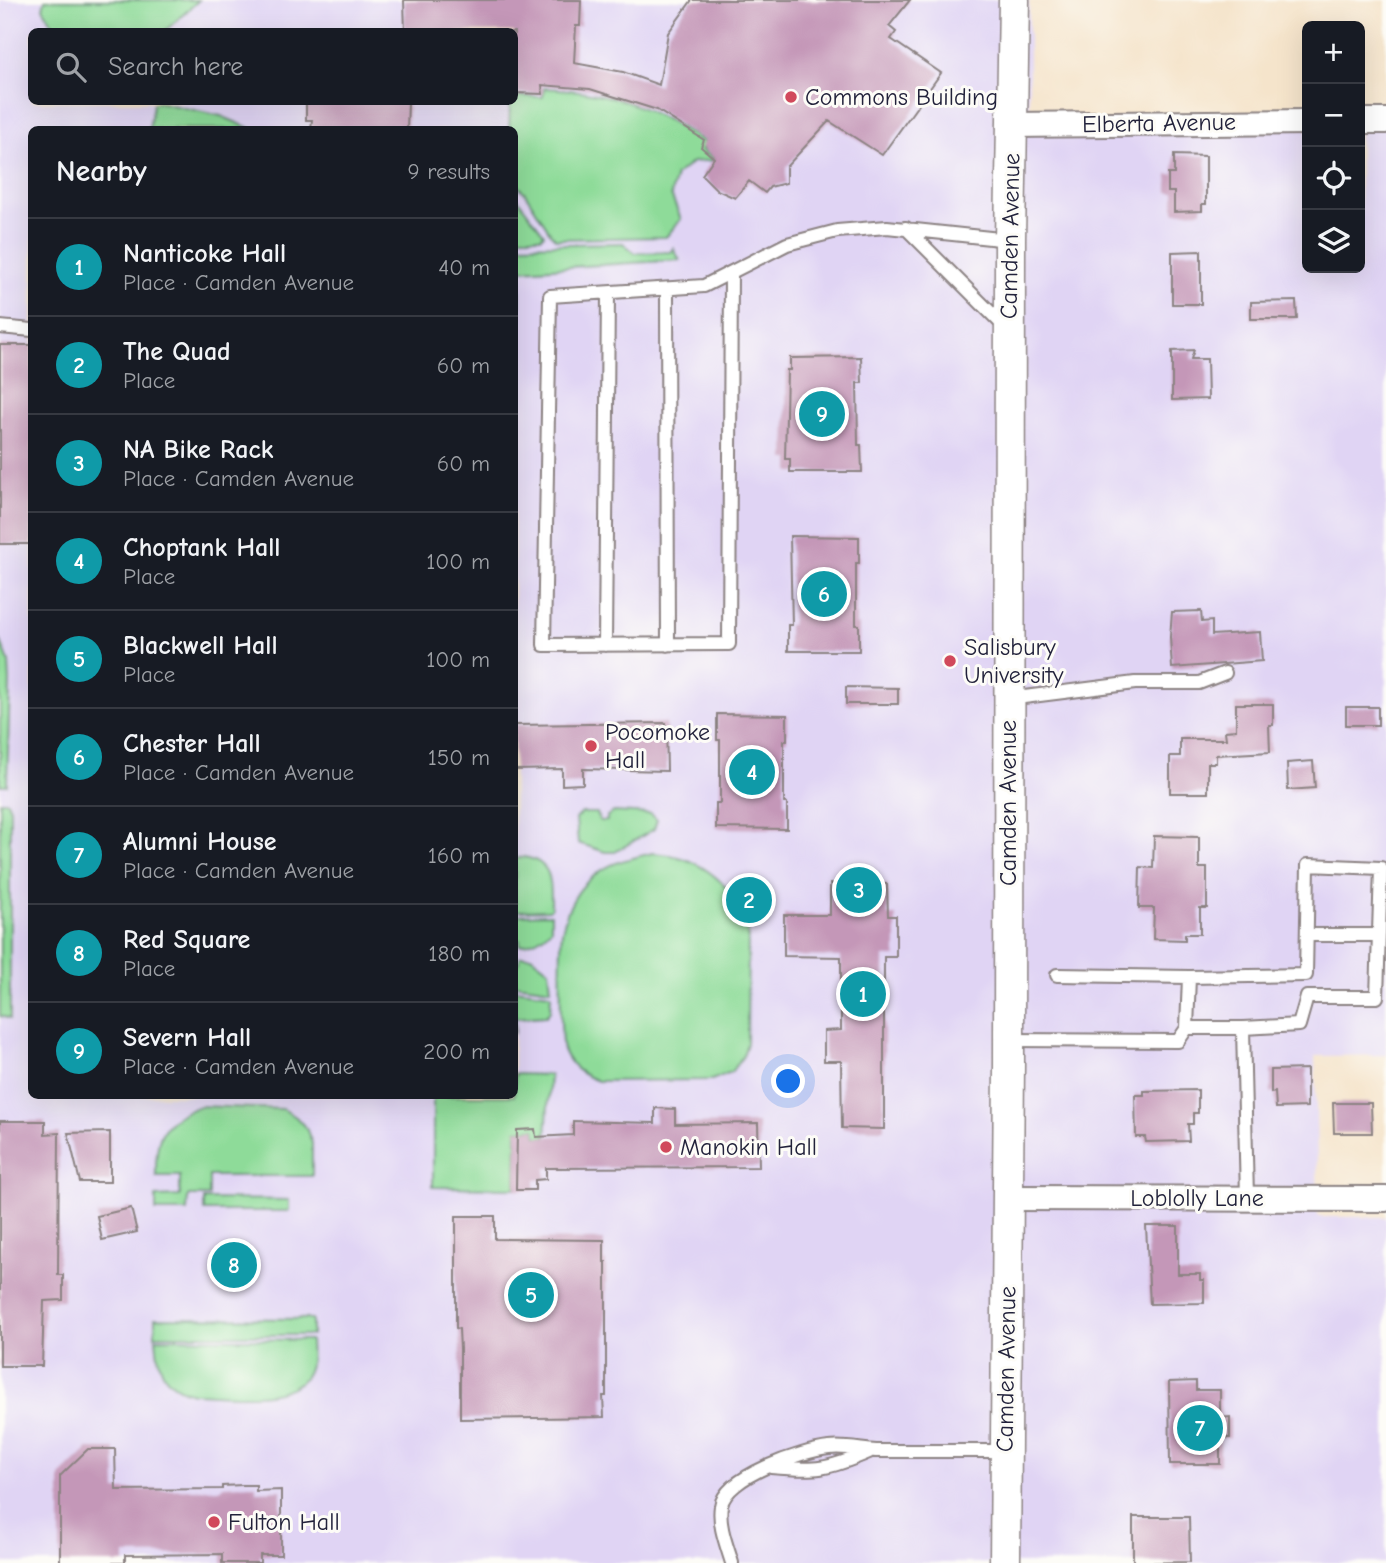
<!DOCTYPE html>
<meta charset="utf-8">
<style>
:root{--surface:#171b24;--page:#20242c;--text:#f1f3f6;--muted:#9ea1a6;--line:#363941;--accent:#d1495b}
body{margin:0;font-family:"Comic Neue",sans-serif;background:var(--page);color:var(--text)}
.controls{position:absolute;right:21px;top:21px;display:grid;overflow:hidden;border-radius:10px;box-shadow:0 7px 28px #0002}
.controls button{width:63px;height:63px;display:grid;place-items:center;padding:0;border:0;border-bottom:2px solid var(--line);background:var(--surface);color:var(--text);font:35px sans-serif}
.you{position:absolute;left:789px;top:1082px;width:24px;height:24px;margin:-18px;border:5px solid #fff;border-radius:50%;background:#1a73e8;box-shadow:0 0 0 10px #1a73e833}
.badge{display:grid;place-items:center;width:46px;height:46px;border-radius:50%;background:var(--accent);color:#fff;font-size:23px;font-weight:700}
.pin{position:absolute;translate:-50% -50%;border:4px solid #fff;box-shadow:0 2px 7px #0006}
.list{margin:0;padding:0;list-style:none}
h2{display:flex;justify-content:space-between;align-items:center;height:91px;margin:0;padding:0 28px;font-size:30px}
h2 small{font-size:23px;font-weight:400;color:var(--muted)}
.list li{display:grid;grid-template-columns:46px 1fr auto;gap:21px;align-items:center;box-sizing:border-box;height:98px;padding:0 28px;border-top:2px solid var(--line)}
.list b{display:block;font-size:26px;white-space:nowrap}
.list p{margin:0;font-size:23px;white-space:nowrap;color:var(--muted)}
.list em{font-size:23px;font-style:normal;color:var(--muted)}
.icon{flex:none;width:38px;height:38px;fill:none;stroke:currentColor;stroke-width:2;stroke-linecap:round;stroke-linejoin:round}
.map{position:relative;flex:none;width:1386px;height:1563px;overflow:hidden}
.search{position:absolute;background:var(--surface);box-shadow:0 7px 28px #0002;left:28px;top:28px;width:490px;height:77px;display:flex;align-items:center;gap:18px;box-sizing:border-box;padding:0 24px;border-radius:10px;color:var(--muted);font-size:26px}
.panel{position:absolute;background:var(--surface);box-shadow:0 7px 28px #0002;left:28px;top:126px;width:490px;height:973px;border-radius:10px}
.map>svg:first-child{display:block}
</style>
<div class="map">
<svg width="1386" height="1563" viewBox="0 0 1386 1563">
<rect width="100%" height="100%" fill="#fdfcf7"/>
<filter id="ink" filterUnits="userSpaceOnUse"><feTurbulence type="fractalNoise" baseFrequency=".0143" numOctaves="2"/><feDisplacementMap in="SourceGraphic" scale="14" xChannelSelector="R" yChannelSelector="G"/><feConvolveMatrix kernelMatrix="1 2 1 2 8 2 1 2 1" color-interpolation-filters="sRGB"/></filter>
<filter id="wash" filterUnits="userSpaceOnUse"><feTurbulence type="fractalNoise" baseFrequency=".00686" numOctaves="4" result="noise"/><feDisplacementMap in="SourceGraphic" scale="28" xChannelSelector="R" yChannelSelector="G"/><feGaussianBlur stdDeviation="1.57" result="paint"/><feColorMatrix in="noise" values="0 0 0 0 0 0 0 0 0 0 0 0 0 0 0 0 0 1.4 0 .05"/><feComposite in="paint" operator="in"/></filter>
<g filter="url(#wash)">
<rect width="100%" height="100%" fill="#f5e4cb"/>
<path fill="#e0d4f4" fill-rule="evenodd" d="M0,0H1029V130L1307,127V268H1360V126H1386V1055L1315,1056L1318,1217H1386V1563H0ZM32,32H514V102H32ZM32,130H514V1096H32Z"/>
<path fill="#8edb99" stroke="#587e6a" stroke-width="2" d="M45,0H199L165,31L58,32L43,8Z
M544,88C610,91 649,106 704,142L702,150L715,160L693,162L676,175L671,195L681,219L666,237L556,239L551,234L525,193L515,183L514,130H509L510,102H514L515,96L543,97Z
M158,102L221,116L252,129H149L153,103Z
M514,194L544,234L541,237H515Z
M623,243L635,253L671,252L673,248L680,260L520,270L519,348L515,349V245Z
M0,639L9,662L10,681L7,785H0Z
M0,801H7L10,808V1019L0,1016Z
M614,812L651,814L657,820L654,829L615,852H605L578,843L576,819L582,813H597L600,821H607V816Z
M652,853C659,854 667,854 674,856C707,863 743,895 748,929L747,1043L743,1056L731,1072L712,1080L598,1081C582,1075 570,1067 563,1050C560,1041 560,945 562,932C565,915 573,896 585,884C606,862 625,860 652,853Z
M524,857C554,862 551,884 551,908L549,910L515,911V859Z
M551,914V928C544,937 532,944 520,945V940H515V915Z
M520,956H531L549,970L551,989L515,984V967L520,961Z
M515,989L551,994L550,1011L546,1016L515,1018V1034Z
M515,1074L550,1075L546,1137H536L535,1129L517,1130L516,1188L433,1187V1096H514Z
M200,1106L283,1109L296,1117L306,1128L312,1143V1176H209V1196H188L187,1211H156V1197L180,1196V1176H156C155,1137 161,1119 200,1106Z
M204,1199L289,1200V1211H204Z
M155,1318L312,1319V1335H155Z
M156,1338L310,1340C310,1349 312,1359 309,1368C298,1406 225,1393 193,1393C162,1385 158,1368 156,1338Z"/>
<g id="blocks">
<path fill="#c497b8" d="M404,0H581L580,26H576L574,63L623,72L659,85L668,33L692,0H910L889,26L896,32L891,39L941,73L882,155L829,121L786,167V183L770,187L765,193L749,181L735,198L717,190L702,175L714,158L701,147L704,140L657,110L590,89L542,85L543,94L514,93V32H405Z
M306,102H408L407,130H311L312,120H306Z
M1174,155L1206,156V204H1202V211L1174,212V192H1168V174H1174Z
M1201,251V304H1172V252Z
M1296,301L1297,319H1251V302Z
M0,345H32V544H0Z
M1194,350L1191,359H1207L1208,399L1172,400V351Z
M861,357L862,383H857L858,445H861L862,472H790V459H785L787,370H790V358Z
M790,536L859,537V563H856V625H859V651H788V625H792Z
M1201,611L1202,622L1212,621V635L1260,632L1262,661L1172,668L1170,637L1172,612Z
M846,687L898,688V704H846Z
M1236,704H1273V725H1269L1270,752L1216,755V763H1208V793H1170V756H1180V739H1226L1225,731L1236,730Z
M1346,707H1378V725H1346Z
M717,714L787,715V741H784V803H787V829L716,828V803H720V740H717Z
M666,723L667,771L583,769V784L562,785V769L514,770V725Z
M1313,761L1315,788L1288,790L1287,763Z
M1154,836L1199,837V868H1207V908H1200V934H1185V940L1153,939L1154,908H1139L1140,867L1153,868Z
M830,884H887L888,916H896V957H884V1129L842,1128L841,1061H824V1031L841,1030V957L784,956V915H830Z
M1307,1069V1107L1276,1108L1275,1092L1271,1093V1070Z
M1198,1090V1113H1193V1124H1188L1189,1141L1146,1142L1145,1137H1136L1135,1095H1144V1091Z
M1333,1103H1371L1372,1133H1334Z
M655,1108L675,1109V1124L758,1123L759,1167L546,1168V1179L535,1180V1190H516L517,1130L535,1129L536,1137L573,1135V1121L655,1123Z
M0,1121H45V1134L59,1133L58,1275H63V1300L44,1301L42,1366H0Z
M110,1132V1182H80L68,1133Z
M131,1208L137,1232L102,1240L97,1216Z
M456,1216H495V1239L604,1240V1262H606V1396H603L604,1417L460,1419V1349L459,1329L456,1328Z
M1146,1226H1178V1274H1200V1280H1204V1303L1150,1304Z
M1196,1381V1390H1220V1418L1230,1417V1438H1220V1464H1170L1169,1382Z
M88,1449H115L116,1490L222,1489V1486L243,1485H256V1491L281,1490V1555H260V1563H222V1554L125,1555V1563H60V1476Z
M1133,1517H1189L1190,1562L1133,1563Z"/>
</g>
</g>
<g filter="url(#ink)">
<use href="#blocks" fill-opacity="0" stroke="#8c8383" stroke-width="2"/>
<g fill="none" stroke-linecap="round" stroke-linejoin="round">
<g stroke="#8c8383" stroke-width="16">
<path id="service" d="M906,228L1005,327
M731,273L729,644L544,645L550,296L704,286L787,244L837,231L887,227L1009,240
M667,289L668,645
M0,327L32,330
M605,645L608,293
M1008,699L1135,683H1199L1225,673
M1307,935H1379
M1057,975L1189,977
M1243,1028L1299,1025L1307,997H1377L1381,868L1308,865L1306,975L1189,977L1187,1028H1243L1247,1198
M1009,1040L1178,1041L1187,1028
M771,1467C816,1471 827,1470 869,1452
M732,1563C727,1546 718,1525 721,1506C725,1476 802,1451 829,1448C844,1446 861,1450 876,1451C919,1451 962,1451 1004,1451"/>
</g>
<g stroke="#8c8383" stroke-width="28">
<path id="minor" d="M1360,121H1386
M1012,125L1307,122
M1008,1198L1386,1199"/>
</g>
<g stroke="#8c8383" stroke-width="33">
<path id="tertiary" d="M1005,1563L1009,1065L1010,240L1014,0"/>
</g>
<use href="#service" stroke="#fff" stroke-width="12"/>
<use href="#minor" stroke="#fff" stroke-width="24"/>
<use href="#tertiary" stroke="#fff" stroke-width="30"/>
</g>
</g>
<g fill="#d1495b" stroke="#fdfcf7" stroke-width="2.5">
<circle cx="791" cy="97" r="7"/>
<circle cx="950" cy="661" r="7"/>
<circle cx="591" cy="746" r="7"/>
<circle cx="666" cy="1147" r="7"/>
<circle cx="214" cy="1522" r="7"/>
</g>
<g text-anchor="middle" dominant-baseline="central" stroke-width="6" stroke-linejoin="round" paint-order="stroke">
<g font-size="24" fill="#22223b" stroke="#fdfcf7" text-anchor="start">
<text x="805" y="97">Commons Building</text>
<text x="964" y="647">Salisbury<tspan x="964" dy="28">University</tspan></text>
<text x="605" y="732">Pocomoke<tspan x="605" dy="28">Hall</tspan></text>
<text x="680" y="1147">Manokin Hall</text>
<text x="228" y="1522">Fulton Hall</text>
</g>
<g font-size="24" fill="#22223b" stroke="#fdfcf7">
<text transform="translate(1159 123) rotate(-1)">Elberta Avenue</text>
<text transform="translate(1010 236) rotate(-89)">Camden Avenue</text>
<text transform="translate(1008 803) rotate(-90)">Camden Avenue</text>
<text x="1197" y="1198">Loblolly Lane</text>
<text transform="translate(1006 1369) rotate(-89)">Camden Avenue</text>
</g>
</g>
</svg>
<div class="controls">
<button>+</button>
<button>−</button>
<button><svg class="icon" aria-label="locate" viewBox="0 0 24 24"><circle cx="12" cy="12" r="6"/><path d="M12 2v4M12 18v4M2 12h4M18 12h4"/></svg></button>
<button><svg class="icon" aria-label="layers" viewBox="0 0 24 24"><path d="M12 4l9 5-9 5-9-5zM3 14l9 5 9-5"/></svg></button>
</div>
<div class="you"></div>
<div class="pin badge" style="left:863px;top:994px;background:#0f9aa8">1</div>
<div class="pin badge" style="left:749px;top:900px;background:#0f9aa8">2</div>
<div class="pin badge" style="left:859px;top:890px;background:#0f9aa8">3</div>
<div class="pin badge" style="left:752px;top:772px;background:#0f9aa8">4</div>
<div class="pin badge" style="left:531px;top:1295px;background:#0f9aa8">5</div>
<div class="pin badge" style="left:824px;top:594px;background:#0f9aa8">6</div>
<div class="pin badge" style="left:1200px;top:1428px;background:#0f9aa8">7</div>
<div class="pin badge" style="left:234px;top:1265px;background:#0f9aa8">8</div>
<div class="pin badge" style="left:822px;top:414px;background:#0f9aa8">9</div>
<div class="search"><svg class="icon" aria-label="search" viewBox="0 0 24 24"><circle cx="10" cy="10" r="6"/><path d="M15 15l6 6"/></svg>Search here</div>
<section class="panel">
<h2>Nearby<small>9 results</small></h2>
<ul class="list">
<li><span class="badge" style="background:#0f9aa8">1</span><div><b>Nanticoke Hall</b><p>Place · Camden Avenue</p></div><em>40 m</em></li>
<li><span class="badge" style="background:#0f9aa8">2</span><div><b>The Quad</b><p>Place</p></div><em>60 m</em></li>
<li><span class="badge" style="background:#0f9aa8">3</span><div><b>NA Bike Rack</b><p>Place · Camden Avenue</p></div><em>60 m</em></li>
<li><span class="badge" style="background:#0f9aa8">4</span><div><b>Choptank Hall</b><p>Place</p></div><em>100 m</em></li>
<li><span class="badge" style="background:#0f9aa8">5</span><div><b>Blackwell Hall</b><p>Place</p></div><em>100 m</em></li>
<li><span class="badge" style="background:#0f9aa8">6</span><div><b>Chester Hall</b><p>Place · Camden Avenue</p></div><em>150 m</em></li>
<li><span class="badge" style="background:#0f9aa8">7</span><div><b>Alumni House</b><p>Place · Camden Avenue</p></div><em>160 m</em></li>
<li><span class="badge" style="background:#0f9aa8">8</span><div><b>Red Square</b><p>Place</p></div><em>180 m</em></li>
<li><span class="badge" style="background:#0f9aa8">9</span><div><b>Severn Hall</b><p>Place · Camden Avenue</p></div><em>200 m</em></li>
</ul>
</section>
</div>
